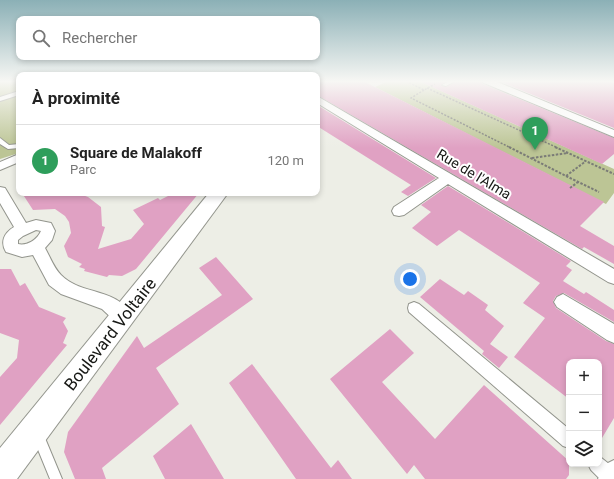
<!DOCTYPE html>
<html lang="fr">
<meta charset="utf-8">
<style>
:root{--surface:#fff;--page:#f2f2f2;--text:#222;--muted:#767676;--line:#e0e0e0;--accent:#7c3aed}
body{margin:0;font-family:Roboto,sans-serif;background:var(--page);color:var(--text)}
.controls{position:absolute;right:12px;bottom:12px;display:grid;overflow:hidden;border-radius:8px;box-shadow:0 2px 6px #0003}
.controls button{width:36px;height:36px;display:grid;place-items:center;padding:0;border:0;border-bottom:1px solid var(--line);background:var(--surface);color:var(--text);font:20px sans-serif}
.you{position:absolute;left:410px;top:279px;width:14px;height:14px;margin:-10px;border:3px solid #fff;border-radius:50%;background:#1a73e8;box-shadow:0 0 0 6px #1a73e833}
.badge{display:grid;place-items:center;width:26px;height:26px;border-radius:50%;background:var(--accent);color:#fff;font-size:13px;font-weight:700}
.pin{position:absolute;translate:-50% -33px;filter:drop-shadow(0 1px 2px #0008)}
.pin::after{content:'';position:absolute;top:21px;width:14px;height:12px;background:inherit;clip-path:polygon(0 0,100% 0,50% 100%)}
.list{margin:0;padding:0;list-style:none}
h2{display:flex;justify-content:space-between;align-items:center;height:52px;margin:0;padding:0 16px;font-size:17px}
h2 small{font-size:13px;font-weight:400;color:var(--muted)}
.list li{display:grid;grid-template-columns:26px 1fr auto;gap:12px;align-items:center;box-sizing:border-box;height:72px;padding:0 16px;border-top:1px solid var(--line)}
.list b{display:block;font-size:15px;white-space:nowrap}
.list p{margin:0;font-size:13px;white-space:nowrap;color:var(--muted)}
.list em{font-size:13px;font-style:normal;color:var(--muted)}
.icon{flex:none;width:22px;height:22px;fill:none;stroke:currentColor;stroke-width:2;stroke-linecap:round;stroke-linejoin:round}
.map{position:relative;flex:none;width:614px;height:479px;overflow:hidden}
.search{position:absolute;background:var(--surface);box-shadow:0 2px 6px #0003;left:16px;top:16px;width:304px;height:44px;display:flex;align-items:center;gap:10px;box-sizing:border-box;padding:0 14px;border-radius:8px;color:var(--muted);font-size:15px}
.panel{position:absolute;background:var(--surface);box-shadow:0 2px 6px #0003;left:16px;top:72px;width:304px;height:124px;border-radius:8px}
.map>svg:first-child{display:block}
</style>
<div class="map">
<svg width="614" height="479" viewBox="0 0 614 479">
<rect width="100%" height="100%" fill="#edeee6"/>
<path fill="#bcc595" d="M0,81H19V153L0,159Z
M388,81H419L614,169V193L606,204L375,87Z"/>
<path fill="#e0a1c3" d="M317,81H363L604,202L580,226L614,246V264L584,247L582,249L317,95Z
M419,81H446L441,85L446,87L456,81H481L483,84L614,138V154L602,164Z
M499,81H608L614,83V128Z
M317,105L436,178L408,196L401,192L411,185L317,126Z
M448,186L571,261L566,266L572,270L563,281L584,294L586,292L614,310V322L564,293L556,296L553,301L556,308L606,341L614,344V418L599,443V362H569V399L514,357L545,318L523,303L540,283L459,230L437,246L412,228L431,212L421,205Z
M22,193H77L88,197L101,207L102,226L105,227L98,249L131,239L144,224L133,210L158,198L160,200L174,193H199L136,269L122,276L109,275L107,277L84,271L85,269L79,267L82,264L68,257L64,246L71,233L69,222L65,216L55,209L33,210Z
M216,257L253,299L156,368L179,404L102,468L106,479H75L64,452L68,432L137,336L144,348L222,295L199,268Z
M0,269H11L20,286L25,283L39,307L66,318L63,322L68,331L63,343L67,345L0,425V377L17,358L19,340L0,333Z
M440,279L464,295L468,291L488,305L485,310L504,326L490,344L508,357L499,368L482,354L484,351L420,297Z
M390,329L414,353L382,382L435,439L484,385L569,461V475L566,479H425L414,465L407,474L330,379Z
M252,364L331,468L338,460L352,479H296L229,383Z
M191,424L224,479H165L153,456Z"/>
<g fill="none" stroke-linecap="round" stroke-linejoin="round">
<g stroke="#93958d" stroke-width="2">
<path id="service" d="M449,81H455L446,86L442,85Z
M19,91V95L0,101V97Z
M0,138L9,145L19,144V148L8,149L0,144Z
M38,429L42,431L62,479H50L32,435L34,431Z"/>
</g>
<g stroke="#93958d" stroke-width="2">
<path id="pedestrian" d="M414,302L419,304L569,429V448L563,446L409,312L408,308L409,304Z
M599,456L614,468V479H600L591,470L588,464H599Z"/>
</g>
<g stroke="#93958d" stroke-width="2">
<path id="minor" d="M482,81H495L614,130V137L484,83Z
M317,96L614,269V284L608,282L448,184L404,215L399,216L394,215L392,211L394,207L439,178L317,103Z
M19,154V162L0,170V162Z
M0,187L5,188L26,223L36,220L51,223L55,231L52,240L45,248C50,257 54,268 61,275C81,296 119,287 132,317L129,323L123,325L117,323L102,309L61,294L49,285L33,255L22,257L6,252C0,242 4,233 14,227L0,203ZM36,230L41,231C37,240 27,246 18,244V240L23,236Z
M563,294L614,324V343L607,340L557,307L554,302L557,297Z
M614,460V479H598L606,464Z"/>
</g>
<g stroke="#93958d" stroke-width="2">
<path id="secondary" d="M209,193H228L17,479H0V448Z"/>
</g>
<path stroke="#7b7c77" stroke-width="1.5" stroke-dasharray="2 1.5" stroke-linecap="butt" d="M406,81L424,90L435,84
M427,88L558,148
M424,90L411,98L511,148"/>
<path stroke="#7b7c77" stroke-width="2" stroke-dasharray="2.5 1.5" stroke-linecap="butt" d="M509,147L566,176L586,161
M555,147L614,174
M532,158L568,153
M566,176L599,192
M570,188L578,182"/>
<use href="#service" fill="#fff" fill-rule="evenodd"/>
<use href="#pedestrian" fill="#fff" fill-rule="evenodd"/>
<use href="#minor" fill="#fff" fill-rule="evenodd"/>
<use href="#secondary" fill="#fff" fill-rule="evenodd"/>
</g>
<linearGradient id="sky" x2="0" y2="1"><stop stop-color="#8bb0b6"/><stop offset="0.55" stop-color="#f7f7f4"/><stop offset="1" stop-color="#f7f7f4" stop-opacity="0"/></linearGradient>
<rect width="614" height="148" fill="url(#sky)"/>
<g text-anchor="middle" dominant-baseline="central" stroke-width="4" stroke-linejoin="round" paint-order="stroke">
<g font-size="14" fill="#171815" stroke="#fff">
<text transform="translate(474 174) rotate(31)">Rue de l'Alma</text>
</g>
<g font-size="17" fill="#171815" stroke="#fff">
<text transform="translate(110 334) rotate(-52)">Boulevard Voltaire</text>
</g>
</g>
</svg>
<div class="controls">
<button>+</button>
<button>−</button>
<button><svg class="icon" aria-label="layers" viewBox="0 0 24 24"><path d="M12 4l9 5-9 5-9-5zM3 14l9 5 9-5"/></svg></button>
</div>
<div class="you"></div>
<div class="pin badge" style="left:535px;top:150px;background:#2e9e5b">1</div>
<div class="search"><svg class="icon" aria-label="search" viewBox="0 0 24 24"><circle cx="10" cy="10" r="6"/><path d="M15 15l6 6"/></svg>Rechercher</div>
<section class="panel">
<h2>À proximité<small></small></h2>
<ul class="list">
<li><span class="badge" style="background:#2e9e5b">1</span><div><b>Square de Malakoff</b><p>Parc</p></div><em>120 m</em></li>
</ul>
</section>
</div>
